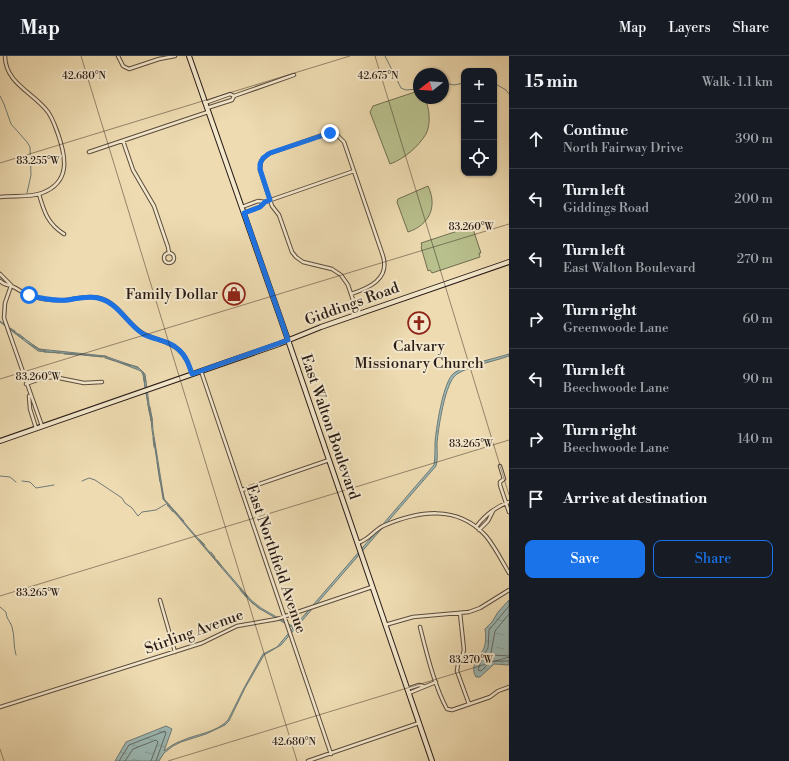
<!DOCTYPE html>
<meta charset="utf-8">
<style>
:root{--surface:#171b24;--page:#20242c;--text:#f1f3f6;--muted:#9ea1a6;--line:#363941;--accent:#1a73e8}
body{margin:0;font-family:"Libre Bodoni",serif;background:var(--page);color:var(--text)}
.controls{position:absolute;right:12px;top:12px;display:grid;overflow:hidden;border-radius:8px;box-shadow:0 1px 3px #0004}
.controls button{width:36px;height:36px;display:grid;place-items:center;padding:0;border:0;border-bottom:1px solid var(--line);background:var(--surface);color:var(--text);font:20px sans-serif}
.compass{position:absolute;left:413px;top:12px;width:36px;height:36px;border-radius:50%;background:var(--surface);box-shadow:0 1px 3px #0004;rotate:253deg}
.stop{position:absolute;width:12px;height:12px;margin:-9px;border:3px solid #1a73e8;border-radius:50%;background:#fff}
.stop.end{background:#1a73e8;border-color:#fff;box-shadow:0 1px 4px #0008}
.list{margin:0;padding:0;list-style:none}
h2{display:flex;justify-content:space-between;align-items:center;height:52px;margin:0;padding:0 16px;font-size:17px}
h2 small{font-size:13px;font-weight:400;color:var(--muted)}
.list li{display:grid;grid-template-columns:26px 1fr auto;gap:12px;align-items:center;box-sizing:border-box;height:60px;padding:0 16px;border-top:1px solid var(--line)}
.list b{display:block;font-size:15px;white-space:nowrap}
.list p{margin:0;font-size:13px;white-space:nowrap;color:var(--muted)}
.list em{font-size:13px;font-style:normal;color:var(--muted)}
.actions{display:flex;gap:8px;padding:12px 16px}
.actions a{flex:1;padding:9px 0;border:1px solid var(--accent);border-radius:8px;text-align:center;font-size:14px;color:var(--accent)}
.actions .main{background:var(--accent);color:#fff}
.icon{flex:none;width:22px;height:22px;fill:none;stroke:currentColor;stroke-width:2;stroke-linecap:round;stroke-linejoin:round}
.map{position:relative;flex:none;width:509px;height:705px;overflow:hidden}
header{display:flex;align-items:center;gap:24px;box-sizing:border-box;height:56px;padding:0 20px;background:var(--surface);border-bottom:1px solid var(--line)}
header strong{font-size:19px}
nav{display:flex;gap:22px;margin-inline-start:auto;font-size:14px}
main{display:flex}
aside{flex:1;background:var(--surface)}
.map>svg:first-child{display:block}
</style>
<header>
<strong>Map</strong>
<nav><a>Map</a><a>Layers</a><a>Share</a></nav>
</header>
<main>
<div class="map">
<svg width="509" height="705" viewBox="0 0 509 705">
<defs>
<pattern id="water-ripples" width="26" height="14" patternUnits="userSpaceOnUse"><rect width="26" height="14" fill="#9cb9b5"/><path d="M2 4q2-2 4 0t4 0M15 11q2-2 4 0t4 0" fill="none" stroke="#869e9b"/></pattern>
</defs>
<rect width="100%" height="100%" fill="#eedbb1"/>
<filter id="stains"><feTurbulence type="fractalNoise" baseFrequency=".005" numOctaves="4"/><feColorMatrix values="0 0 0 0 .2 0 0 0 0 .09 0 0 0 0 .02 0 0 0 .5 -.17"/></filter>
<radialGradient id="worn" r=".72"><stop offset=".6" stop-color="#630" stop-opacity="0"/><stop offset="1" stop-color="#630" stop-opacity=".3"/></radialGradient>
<path fill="#b8c08d" stroke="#706e52" d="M418,35L419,42H424C430,50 431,69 426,78C418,91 404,103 390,108L370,56L373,50Z
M428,130C438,151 429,169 408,176L397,146L398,143Z
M470,171L471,174L473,173L481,197H479L480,201L432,217L430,214L428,215L421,191L422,190L421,187Z"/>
<path fill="url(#water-ripples)" stroke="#6e7a76" d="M0,265L39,293L105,300L139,312L145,318L150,355L152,362L153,374L164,443L251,544L261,552L294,571L434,409C435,402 435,395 435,387C436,373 443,325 454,317C467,308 493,303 509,298V300C492,306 472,309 457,318C445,325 438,374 437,388C437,395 438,403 436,410L281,589L264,599L245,632L229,665L225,669L206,678L181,686L173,690L164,697L159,705H115L126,686L166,670L172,673L164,695C169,691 175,687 181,685C196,678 216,677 228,664L244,632L263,598L277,591L293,572L260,553L250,545L163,443L152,374L151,362L149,355L143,319L141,315L105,301L38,295L0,266Z
M509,544V609L494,608L480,621H476C469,610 480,601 484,592C486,587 486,578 485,573L492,566L498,556Z"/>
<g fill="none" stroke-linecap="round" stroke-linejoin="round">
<path stroke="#626a66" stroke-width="1" d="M509,550L489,574L488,592L483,600L478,614L481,615L488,608L493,605H509
M509,558L495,575L491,597L493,599L509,600
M119,705L129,689L165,675L166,677L156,705
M125,705L133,693L156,684L158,686L151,705"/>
<path stroke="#6e7a76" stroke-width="1" d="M385,0L401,32L406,34L419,33
M494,27L506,34L509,38
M443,30L449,28L454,29L464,27
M0,40L4,48L11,68L27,86L30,91L31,119L27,137
M10,272L15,275
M11,274L23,283
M19,278L24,282
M28,287L41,295
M33,289L39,293L46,295
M44,296L60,297
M53,296H62
M65,297L90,299
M64,298L78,299
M84,299L102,301
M97,300H106
M105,302L131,310
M124,307L138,311
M143,316L146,326
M144,322L145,331
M146,337L148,345
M148,348L151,365
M150,351L152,362V370
M153,382L154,391
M154,383L157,401
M157,406L160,426
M0,420L10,421L16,426
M22,425L30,426L36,432L54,429
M82,425L89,422L95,424L122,442L125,447L132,452L138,460L142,456L156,454L166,448
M161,428L164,443L184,465
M167,449L173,456
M199,483L205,489
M201,486L206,493
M209,496L222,512
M211,496L215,501
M217,504L221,509
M240,532L248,541
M240,534L246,541
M251,546L260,553
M0,551L6,556C6,562 10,565 12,571C15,580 13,590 16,599"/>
<g stroke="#5a4b3e" stroke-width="4.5">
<path id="street" d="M118,0L123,10L129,13L159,3L175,0
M205,47L230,38L234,40L294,19
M207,52L232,44L234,40
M123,85L133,114L154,150L168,191L169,197
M89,96L208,56
M39,138C44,156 48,168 64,178
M0,141C14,139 29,142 42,137C71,126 66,101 58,78C55,70 53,63 48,56C34,37 5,27 5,0
M242,151L258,145L265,146L354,115
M244,157L260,151L265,146
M164 202a5 5 0 1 1 10 0a5 5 0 1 1-10 0Z
M0,218L11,229
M0,225C4,229 6,228 11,230C15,231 20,235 24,237C37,243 52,245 66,244C77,243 87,239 99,242C119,247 125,265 141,276C153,284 168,284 179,294C186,300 189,309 192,318
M11,230L5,247L4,262L42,370
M351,238C369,232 390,223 383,200L344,86L337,79L328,77L268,98L261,105L260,114L272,150L279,159L292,196L296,201L303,206L332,213L341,219L348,229L358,259
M201,315L331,698
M26,328L43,322L54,321L84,327L102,326
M29,340L30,353L36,372
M500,410L504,423L500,426V429L509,456
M242,434L329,404
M476,471C485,459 495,451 509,446
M479,474L488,465L493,455
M358,487C370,483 373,475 383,470C418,455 457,448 486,480C495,491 502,505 509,517
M160,544L175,596
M460,557L464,594L462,601L458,608L457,615L469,648
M385,569L413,561L469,556L480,552L509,534
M420,571C426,595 435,632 447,653L452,654L490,641L498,635L509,631
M407,633L419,629L423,630
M409,637L436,626
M0,651L202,587L237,570L277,563L372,531
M308,705L419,667"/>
</g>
<g stroke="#281b17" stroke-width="6">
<path id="secondary" d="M189,0L288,284L432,705
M0,385L279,288L321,271L509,206"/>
</g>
<use href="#street" stroke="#f4e8cc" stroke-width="2.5"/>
<use href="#secondary" stroke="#f4e8cc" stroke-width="4"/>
</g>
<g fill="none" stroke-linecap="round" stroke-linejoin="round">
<path stroke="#1a73e8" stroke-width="5" d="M29,239C42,243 55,245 68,244C78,242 88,240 98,242C119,247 126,267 143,278C154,284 169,284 179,294C186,300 189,309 192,318L288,284L244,157L260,151L265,146L270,144L260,113V108L263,102L270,97L330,77"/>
</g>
<path fill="none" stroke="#281b17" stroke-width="1" stroke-opacity="0.45" d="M81,0L297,705M375,0L509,439M0,107L350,0M0,323L509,168M0,540L509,384M0,693L4,705M168,705L509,601"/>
<defs>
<g id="shop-ring" transform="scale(1.15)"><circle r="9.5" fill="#f4e8cc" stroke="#8f2418" stroke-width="1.5"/><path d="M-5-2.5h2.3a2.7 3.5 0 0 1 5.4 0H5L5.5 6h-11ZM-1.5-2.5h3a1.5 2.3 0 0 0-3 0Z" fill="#8f2418"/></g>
<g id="church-ring" transform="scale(1.15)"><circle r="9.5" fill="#f4e8cc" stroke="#8f2418" stroke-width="1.5"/><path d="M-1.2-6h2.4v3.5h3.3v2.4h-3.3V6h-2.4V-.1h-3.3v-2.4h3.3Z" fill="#8f2418"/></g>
</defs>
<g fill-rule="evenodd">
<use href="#shop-ring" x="234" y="238"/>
<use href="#church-ring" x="419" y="267"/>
</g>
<g text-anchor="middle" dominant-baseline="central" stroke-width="4" stroke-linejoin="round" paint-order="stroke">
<g font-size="15" fill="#281b17" stroke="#f4e8cc" text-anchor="end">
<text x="218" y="238">Family Dollar</text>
<text x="419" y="290" text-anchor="middle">Calvary<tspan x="419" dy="17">Missionary Church</tspan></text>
</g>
<g font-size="15" fill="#281b17" stroke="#f4e8cc">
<text transform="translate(352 248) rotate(-20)">Giddings Road</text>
<text transform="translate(330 371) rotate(71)">East Walton Boulevard</text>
<text transform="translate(276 503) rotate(71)">East Northfield Avenue</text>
<text transform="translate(194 576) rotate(-20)">Stirling Avenue</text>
</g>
</g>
<g font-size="10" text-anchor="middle" fill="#281b17" stroke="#f4e8cc" stroke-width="4" stroke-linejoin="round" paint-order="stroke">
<text x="84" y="23">42.680°N</text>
<text x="378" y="23">42.675°N</text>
<text x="38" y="108">83.255°W</text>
<text x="471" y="174">83.260°W</text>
<text x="38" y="324">83.260°W</text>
<text x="471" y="391">83.265°W</text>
<text x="38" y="540">83.265°W</text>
<text x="471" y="607">83.270°W</text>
<text x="294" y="689">42.680°N</text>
</g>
<rect width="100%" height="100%" filter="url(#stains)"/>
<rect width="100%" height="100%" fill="url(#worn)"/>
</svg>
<div class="controls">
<button>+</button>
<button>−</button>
<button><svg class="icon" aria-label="locate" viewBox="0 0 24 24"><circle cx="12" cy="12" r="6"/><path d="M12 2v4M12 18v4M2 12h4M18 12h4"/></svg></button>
</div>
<svg class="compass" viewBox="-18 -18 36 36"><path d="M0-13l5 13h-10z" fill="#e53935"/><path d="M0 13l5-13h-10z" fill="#9ea1a6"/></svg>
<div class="stop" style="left:29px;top:239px"></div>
<div class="stop end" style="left:330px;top:77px"></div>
</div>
<aside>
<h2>15 min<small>Walk · 1.1 km</small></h2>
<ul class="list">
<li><svg class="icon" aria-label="ahead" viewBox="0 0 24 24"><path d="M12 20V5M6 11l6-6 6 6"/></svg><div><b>Continue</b><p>North Fairway Drive</p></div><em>390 m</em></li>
<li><svg class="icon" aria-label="left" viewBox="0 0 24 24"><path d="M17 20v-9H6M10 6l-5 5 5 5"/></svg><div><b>Turn left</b><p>Giddings Road</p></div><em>200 m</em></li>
<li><svg class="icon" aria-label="left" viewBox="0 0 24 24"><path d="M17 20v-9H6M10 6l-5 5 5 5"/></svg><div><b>Turn left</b><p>East Walton Boulevard</p></div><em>270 m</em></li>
<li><svg class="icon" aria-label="right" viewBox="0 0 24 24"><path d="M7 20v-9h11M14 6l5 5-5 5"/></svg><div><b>Turn right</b><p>Greenwoode Lane</p></div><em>60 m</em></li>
<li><svg class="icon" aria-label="left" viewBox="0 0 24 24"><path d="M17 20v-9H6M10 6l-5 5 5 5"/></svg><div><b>Turn left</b><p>Beechwoode Lane</p></div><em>90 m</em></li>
<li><svg class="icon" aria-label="right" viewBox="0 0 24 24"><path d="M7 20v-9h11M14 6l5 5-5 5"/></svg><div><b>Turn right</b><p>Beechwoode Lane</p></div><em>140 m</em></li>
<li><svg class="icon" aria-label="arrive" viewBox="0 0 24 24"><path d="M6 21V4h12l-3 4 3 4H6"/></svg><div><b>Arrive at destination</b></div></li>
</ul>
<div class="actions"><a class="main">Save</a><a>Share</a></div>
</aside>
</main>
